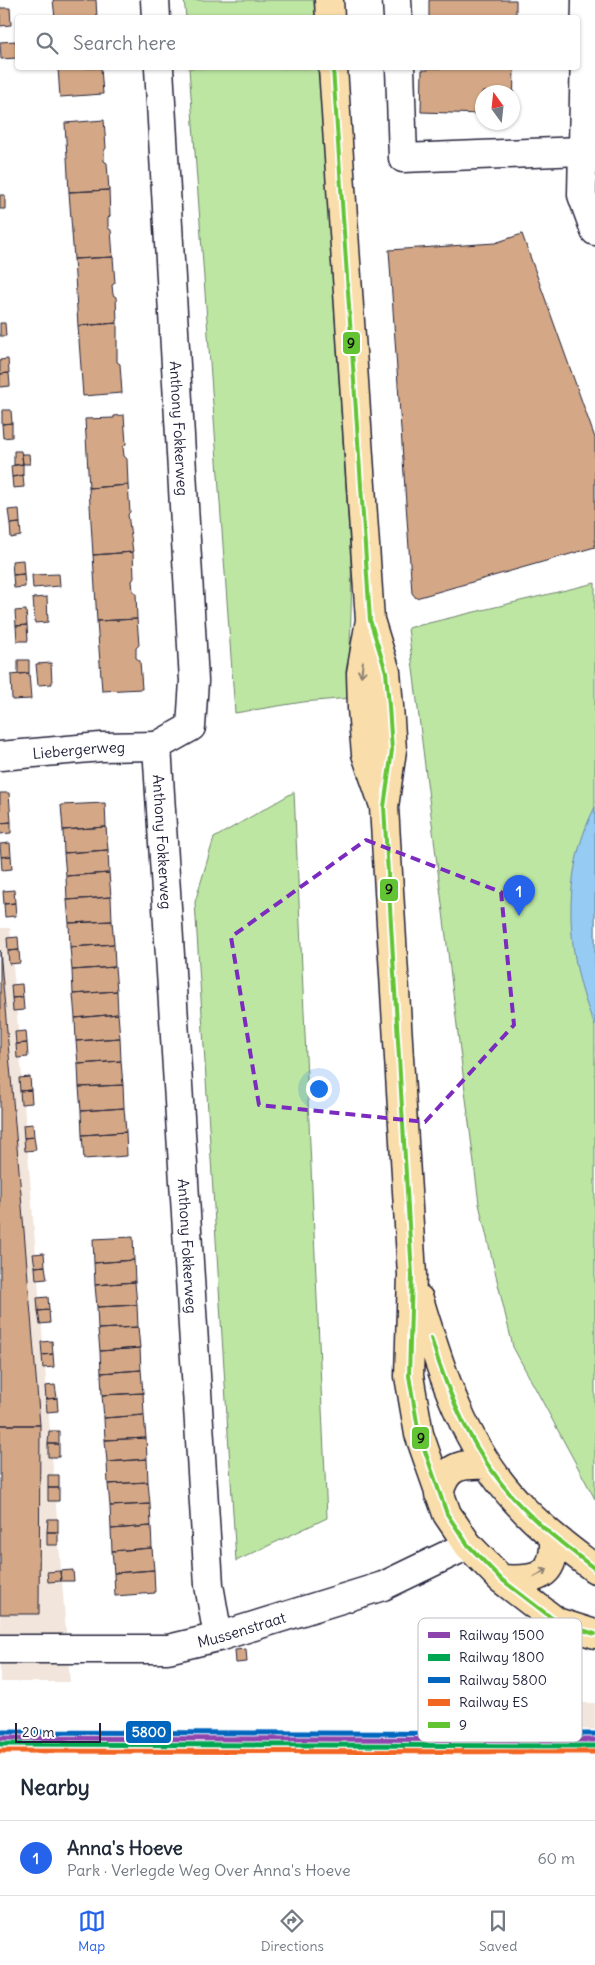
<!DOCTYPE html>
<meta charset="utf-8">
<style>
:root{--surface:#fff;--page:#f6f6f7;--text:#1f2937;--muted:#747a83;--line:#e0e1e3;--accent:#2563eb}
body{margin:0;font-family:Delius,sans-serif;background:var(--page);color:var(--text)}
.compass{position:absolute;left:475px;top:85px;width:45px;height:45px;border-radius:50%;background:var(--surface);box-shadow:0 1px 4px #0004;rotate:345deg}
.scale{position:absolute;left:15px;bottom:12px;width:86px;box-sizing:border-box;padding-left:5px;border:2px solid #22223b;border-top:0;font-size:14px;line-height:18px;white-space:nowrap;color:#22223b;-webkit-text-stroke:4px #fff;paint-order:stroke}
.you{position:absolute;left:318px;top:1088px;width:18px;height:18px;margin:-12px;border:4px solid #fff;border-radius:50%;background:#1a73e8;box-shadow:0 0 0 8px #1a73e833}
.badge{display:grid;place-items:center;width:32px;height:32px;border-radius:50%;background:var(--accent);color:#fff;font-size:16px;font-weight:700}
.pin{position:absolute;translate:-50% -41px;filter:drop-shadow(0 1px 2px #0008)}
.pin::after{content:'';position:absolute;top:26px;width:18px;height:15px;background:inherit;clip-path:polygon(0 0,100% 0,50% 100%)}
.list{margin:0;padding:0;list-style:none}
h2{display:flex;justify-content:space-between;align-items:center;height:65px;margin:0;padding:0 20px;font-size:21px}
h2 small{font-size:16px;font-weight:400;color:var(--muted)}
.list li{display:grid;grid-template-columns:32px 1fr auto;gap:15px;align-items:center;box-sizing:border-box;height:75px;padding:0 20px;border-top:1px solid var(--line)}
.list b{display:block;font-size:19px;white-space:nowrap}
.list p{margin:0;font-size:16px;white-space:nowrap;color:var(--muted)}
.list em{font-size:16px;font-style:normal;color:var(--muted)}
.icon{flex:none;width:28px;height:28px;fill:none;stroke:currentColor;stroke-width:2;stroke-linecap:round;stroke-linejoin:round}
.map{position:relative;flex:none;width:595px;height:1755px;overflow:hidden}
.search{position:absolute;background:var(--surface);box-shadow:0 1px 4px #0004;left:15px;right:15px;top:15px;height:55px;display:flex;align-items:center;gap:12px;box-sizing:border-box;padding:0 18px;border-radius:5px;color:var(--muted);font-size:19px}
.sheet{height:140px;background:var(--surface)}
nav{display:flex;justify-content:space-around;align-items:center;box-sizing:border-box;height:70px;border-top:1px solid var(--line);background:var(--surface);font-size:14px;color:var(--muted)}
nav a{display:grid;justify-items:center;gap:2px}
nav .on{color:var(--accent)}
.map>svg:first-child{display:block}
</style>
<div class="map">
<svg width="595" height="1755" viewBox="0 0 595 1755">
<rect width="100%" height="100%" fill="#fff"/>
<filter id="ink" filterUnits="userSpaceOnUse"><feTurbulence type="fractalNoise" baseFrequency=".02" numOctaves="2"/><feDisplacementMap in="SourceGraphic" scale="10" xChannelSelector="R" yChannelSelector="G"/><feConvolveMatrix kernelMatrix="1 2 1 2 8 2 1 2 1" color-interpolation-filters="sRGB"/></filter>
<g filter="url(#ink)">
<path fill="#f2e5db" d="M0,928H10L70,1682H0Z
M509,1703H595V1755H513Z"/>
<path fill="#bde6a2" stroke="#70846e" d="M184,0H314L315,17H186Z
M189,68H319L351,563C353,608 348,653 350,698L303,702L235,713Z
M595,583V1499L513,1347L479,1204L408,628Z
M294,792L327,1518L236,1561L195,902L214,838Z"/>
<path fill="#96cbf4" stroke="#6887aa" d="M595,807V1026C566,958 560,875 595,807Z"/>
<path fill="#d4a886" stroke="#22223b" d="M53,0H96L97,18H55Z
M429,0H516V18H429Z
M0,8H10L11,25L0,26Z
M16,41L17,58L1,59L0,42Z
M58,68H101L103,94L60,97Z
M428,68H514L513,114L512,92H482V114L421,112L422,70H428Z
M104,120L106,148L104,151V161L107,163L109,190L69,192L65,123Z
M109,190L110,216L108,218V228L111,230L113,257L74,259L69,192Z
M0,195H5V209H0Z
M522,234L595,438V547L416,598L412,593L389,250L495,243Z
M113,257L115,283L112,285L113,295L116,297L117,323L78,326L74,259Z
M0,323H5L6,336H0Z
M117,323V362L120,364L122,393L83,396L78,326Z
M8,359L9,373L0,374V360Z
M9,373L10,386L0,387V374Z
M2,410H11L12,423L2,424Z
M124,415L126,444L123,447L124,456L127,459L128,485L89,488L85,419L114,418V416Z
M12,423V437L3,438L2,424Z
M14,451H21L23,464L14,465Z
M22,454H29L30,464H23Z
M23,464V475L12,477L11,466Z
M23,475L24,487L13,488L12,477Z
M128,485L130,512L128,514L133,552L93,555L89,488Z
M19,509L20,523L10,524L8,510Z
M20,523L21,536L11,538L10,524Z
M133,552L134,578L132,581L133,591L136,593L137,619L97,621L93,555Z
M23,560L24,574L13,575L12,561Z
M24,574L25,587L14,588L13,575Z
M59,574L60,586L33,588L32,575Z
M47,597L48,622L35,623L33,598Z
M26,610L27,625L16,626L15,611Z
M137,619L139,645L136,648V658L140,661L142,689L102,691L97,621Z
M27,625L28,641H17L16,626Z
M18,660H29V673L18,674Z
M51,663L52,684L38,685L36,664Z
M29,673L31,699L12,700L11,675Z
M0,793H9L11,822L0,823Z
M105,803L106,827L63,830L61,805Z
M11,822V833L0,834V823Z
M106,827L108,850L64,853L63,830Z
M10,843L11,856L1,857L0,844Z
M108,850L109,873L66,876L64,853Z
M11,856L12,869L2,870L1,857Z
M109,873L111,897L67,900L66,876Z
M14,890L15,903L4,904L3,891Z
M111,897L112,921L69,923L67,900Z
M15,903L16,916L5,917L4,904Z
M112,921L114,944L70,947L69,923Z
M18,937L19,950L8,951L7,938Z
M114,944L115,967L72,970L70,947Z
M0,950L19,1170L40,1425H0Z
M19,950L20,963L9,964L8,951Z
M115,967L117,991L73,994L72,970Z
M22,984L23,997L12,998L11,985Z
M117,991L118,1014L75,1018L73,994Z
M23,997L24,1010L13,1011L12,998Z
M118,1014L120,1038L76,1041L75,1018Z
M26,1031L27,1043L16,1044L15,1032Z
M120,1038L121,1061L78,1064L76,1041Z
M27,1043L28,1057L17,1058L16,1044Z
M121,1061L123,1085L79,1087L78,1064Z
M30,1077L31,1090L20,1091L19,1078Z
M123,1085L124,1108L81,1111L79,1087Z
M31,1090L32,1103L21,1104L20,1091Z
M124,1108L126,1132L82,1135L81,1111Z
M33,1124L34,1137L24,1138L23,1125Z
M126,1132L127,1156L84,1159L82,1135Z
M34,1137L36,1150L25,1151L24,1138Z
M133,1237L134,1260L94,1263L93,1239Z
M44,1253L45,1266L35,1267L33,1254Z
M134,1260L135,1282L95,1285L94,1263Z
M45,1266L47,1279L36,1280L35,1267Z
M135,1282L137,1305L97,1307L95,1285Z
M48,1297L49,1310L38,1311L37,1298Z
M137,1305L138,1327L98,1329L97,1307Z
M49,1310L50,1323L40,1324L38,1311Z
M138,1327L140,1348L100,1351L98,1329Z
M52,1341L53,1354L42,1355L41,1342Z
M140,1348L141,1370L101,1373L100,1351Z
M53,1354L54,1367L43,1368L42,1355Z
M141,1370L143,1393L102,1395L101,1373Z
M55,1385L57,1398L46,1399L45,1386Z
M143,1393L144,1415L104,1418L102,1395Z
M57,1398L58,1411L47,1412L46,1399Z
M144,1415L146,1438L105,1440L104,1418Z
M0,1425H40L39,1614H0Z
M49,1431H59V1444H48Z
M146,1438L147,1459L107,1462L105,1440Z
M48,1444H59V1457H48Z
M147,1459L148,1482L108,1484L107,1462Z
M48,1475H59V1488H48Z
M148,1482L150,1504L110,1506L108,1484Z
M48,1488H59V1501H48Z
M150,1504L151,1526L111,1529L110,1506Z
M48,1519H58V1532H47Z
M151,1526L152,1548L112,1551L111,1529Z
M47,1532H58V1545H47Z
M152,1548L154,1570L114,1573L112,1551Z
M73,1570L74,1581H61L60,1571Z
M154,1570L155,1593L115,1596L114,1573Z
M60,1571L61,1581L48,1582L47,1572Z
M246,1649L247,1662L236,1663L235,1650Z"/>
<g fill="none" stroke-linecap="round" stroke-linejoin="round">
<g stroke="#22223b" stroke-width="31">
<g id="minor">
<path d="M155,0L156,18"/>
<path d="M397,0L398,18"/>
<path d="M586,0L582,195L595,231"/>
<path id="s1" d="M159,68L194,681L191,727L157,746L209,1585L218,1637"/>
<path d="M400,68L403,158L582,151"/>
<path id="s2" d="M0,756L101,747L157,746"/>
<path id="s3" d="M0,1649H168L218,1637L383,1586L468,1545"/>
</g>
</g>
<g stroke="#22223b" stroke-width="31">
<path id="major" d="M329,0L330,18
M333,68L370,620L361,673L362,709L366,754L383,803
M370,620L386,672L389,706L392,750L384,807L412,1275L409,1376L419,1434L447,1514L468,1545L501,1579L557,1622L595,1634
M419,1299C441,1372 464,1446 517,1502C540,1528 568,1548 595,1569
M439,1494C446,1465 460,1464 487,1465
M501,1579C536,1581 556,1578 554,1537"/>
</g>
<use href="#minor" stroke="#fff" stroke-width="28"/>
<use href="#major" stroke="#f9deab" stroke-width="28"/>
<g stroke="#fff" stroke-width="8">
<path id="bus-1" d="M333,68L370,620L386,672L389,706L392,750L384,807L412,1275L409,1376L419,1434L447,1514L468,1545L501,1579L557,1622L595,1634
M431,1338C449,1398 474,1455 517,1502C540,1527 568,1548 595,1569"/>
</g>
<use href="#bus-1" stroke="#63c433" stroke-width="4"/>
<g stroke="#fff" stroke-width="9">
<path id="rail-1" d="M0,1738L595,1740"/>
</g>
<g stroke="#fff" stroke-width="9">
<path id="rail-2" d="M0,1744L595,1746"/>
</g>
<g stroke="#fff" stroke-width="9">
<path id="rail-3" d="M0,1732L595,1734"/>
</g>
<g stroke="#fff" stroke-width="9">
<path id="rail-4" d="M0,1751L595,1752"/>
</g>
<use href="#rail-1" stroke="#8e44ad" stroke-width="5"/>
<use href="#rail-2" stroke="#00a651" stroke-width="5"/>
<use href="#rail-3" stroke="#0065bd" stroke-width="5"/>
<use href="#rail-4" stroke="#f26522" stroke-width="5"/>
</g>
<defs><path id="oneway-shaft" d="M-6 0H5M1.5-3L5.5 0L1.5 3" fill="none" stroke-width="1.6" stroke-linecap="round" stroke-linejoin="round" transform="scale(1.25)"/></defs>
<g stroke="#8e8073">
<use href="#oneway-shaft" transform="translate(362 669) rotate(97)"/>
<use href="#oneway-shaft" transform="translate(541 1573) rotate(-30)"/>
</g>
</g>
<path fill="none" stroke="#7b2cbf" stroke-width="4" stroke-dasharray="10 6" stroke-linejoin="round" d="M366,840L501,892L514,1025L425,1122L259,1105L231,937Z"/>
<g text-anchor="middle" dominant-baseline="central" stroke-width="4" stroke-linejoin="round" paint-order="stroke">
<g font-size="15" fill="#22223b" stroke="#fff">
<text stroke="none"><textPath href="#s1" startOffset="361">Anthony Fokkerweg</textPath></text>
<text stroke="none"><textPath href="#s2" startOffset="79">Liebergerweg</textPath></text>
<text stroke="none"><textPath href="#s1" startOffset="795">Anthony Fokkerweg</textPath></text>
<text stroke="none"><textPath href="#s1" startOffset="1200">Anthony Fokkerweg</textPath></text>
<text stroke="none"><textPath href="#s3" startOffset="244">Mussenstraat</textPath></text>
</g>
</g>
<rect x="418" y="1618" width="164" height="124" rx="8" fill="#fff" stroke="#bdbdc4" stroke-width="1"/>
<rect x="428" y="1632" width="22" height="6" fill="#8e44ad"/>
<rect x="428" y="1654" width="22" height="7" fill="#00a651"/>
<rect x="428" y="1677" width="22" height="6" fill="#0065bd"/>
<rect x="428" y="1699" width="22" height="7" fill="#f26522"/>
<rect x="428" y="1722" width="22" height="6" fill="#63c433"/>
<g font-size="14" fill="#22223b">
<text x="459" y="1640">Railway 1500</text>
<text x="459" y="1662">Railway 1800</text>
<text x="459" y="1685">Railway 5800</text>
<text x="459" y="1707">Railway ES</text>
<text x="459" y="1730">9</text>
</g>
<g stroke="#fff" stroke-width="2">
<rect x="342" y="331" width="19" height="24" rx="5" fill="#63c433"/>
<rect x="379" y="878" width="20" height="24" rx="5" fill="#63c433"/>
<rect x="411" y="1426" width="19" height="24" rx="5" fill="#63c433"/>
<rect x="125" y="1720" width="47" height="24" rx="5" fill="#0065bd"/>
</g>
<g font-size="14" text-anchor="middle" font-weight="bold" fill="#fff">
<text x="149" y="1737">5800</text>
</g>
<g font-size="14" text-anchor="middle" font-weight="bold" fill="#111">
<text x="351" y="348">9</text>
<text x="389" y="894">9</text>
<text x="421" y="1443">9</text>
</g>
</svg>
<svg class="compass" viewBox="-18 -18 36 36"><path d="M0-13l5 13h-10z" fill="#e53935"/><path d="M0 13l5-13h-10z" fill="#747a83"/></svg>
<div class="scale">20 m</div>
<div class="you"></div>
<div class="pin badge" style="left:519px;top:916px">1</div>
<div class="search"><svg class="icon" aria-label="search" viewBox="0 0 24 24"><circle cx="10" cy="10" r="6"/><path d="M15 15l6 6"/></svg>Search here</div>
</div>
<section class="sheet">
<h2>Nearby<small></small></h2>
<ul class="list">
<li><span class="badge">1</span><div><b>Anna's Hoeve</b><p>Park · Verlegde Weg Over Anna's Hoeve</p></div><em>60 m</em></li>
</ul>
</section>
<nav>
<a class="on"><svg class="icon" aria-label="map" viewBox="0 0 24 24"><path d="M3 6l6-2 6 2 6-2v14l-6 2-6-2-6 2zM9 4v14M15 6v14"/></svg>Map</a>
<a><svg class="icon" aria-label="directions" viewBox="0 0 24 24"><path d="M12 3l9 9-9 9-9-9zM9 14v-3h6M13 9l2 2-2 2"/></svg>Directions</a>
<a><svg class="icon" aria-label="saved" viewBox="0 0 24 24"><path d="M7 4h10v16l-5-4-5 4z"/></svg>Saved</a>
</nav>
